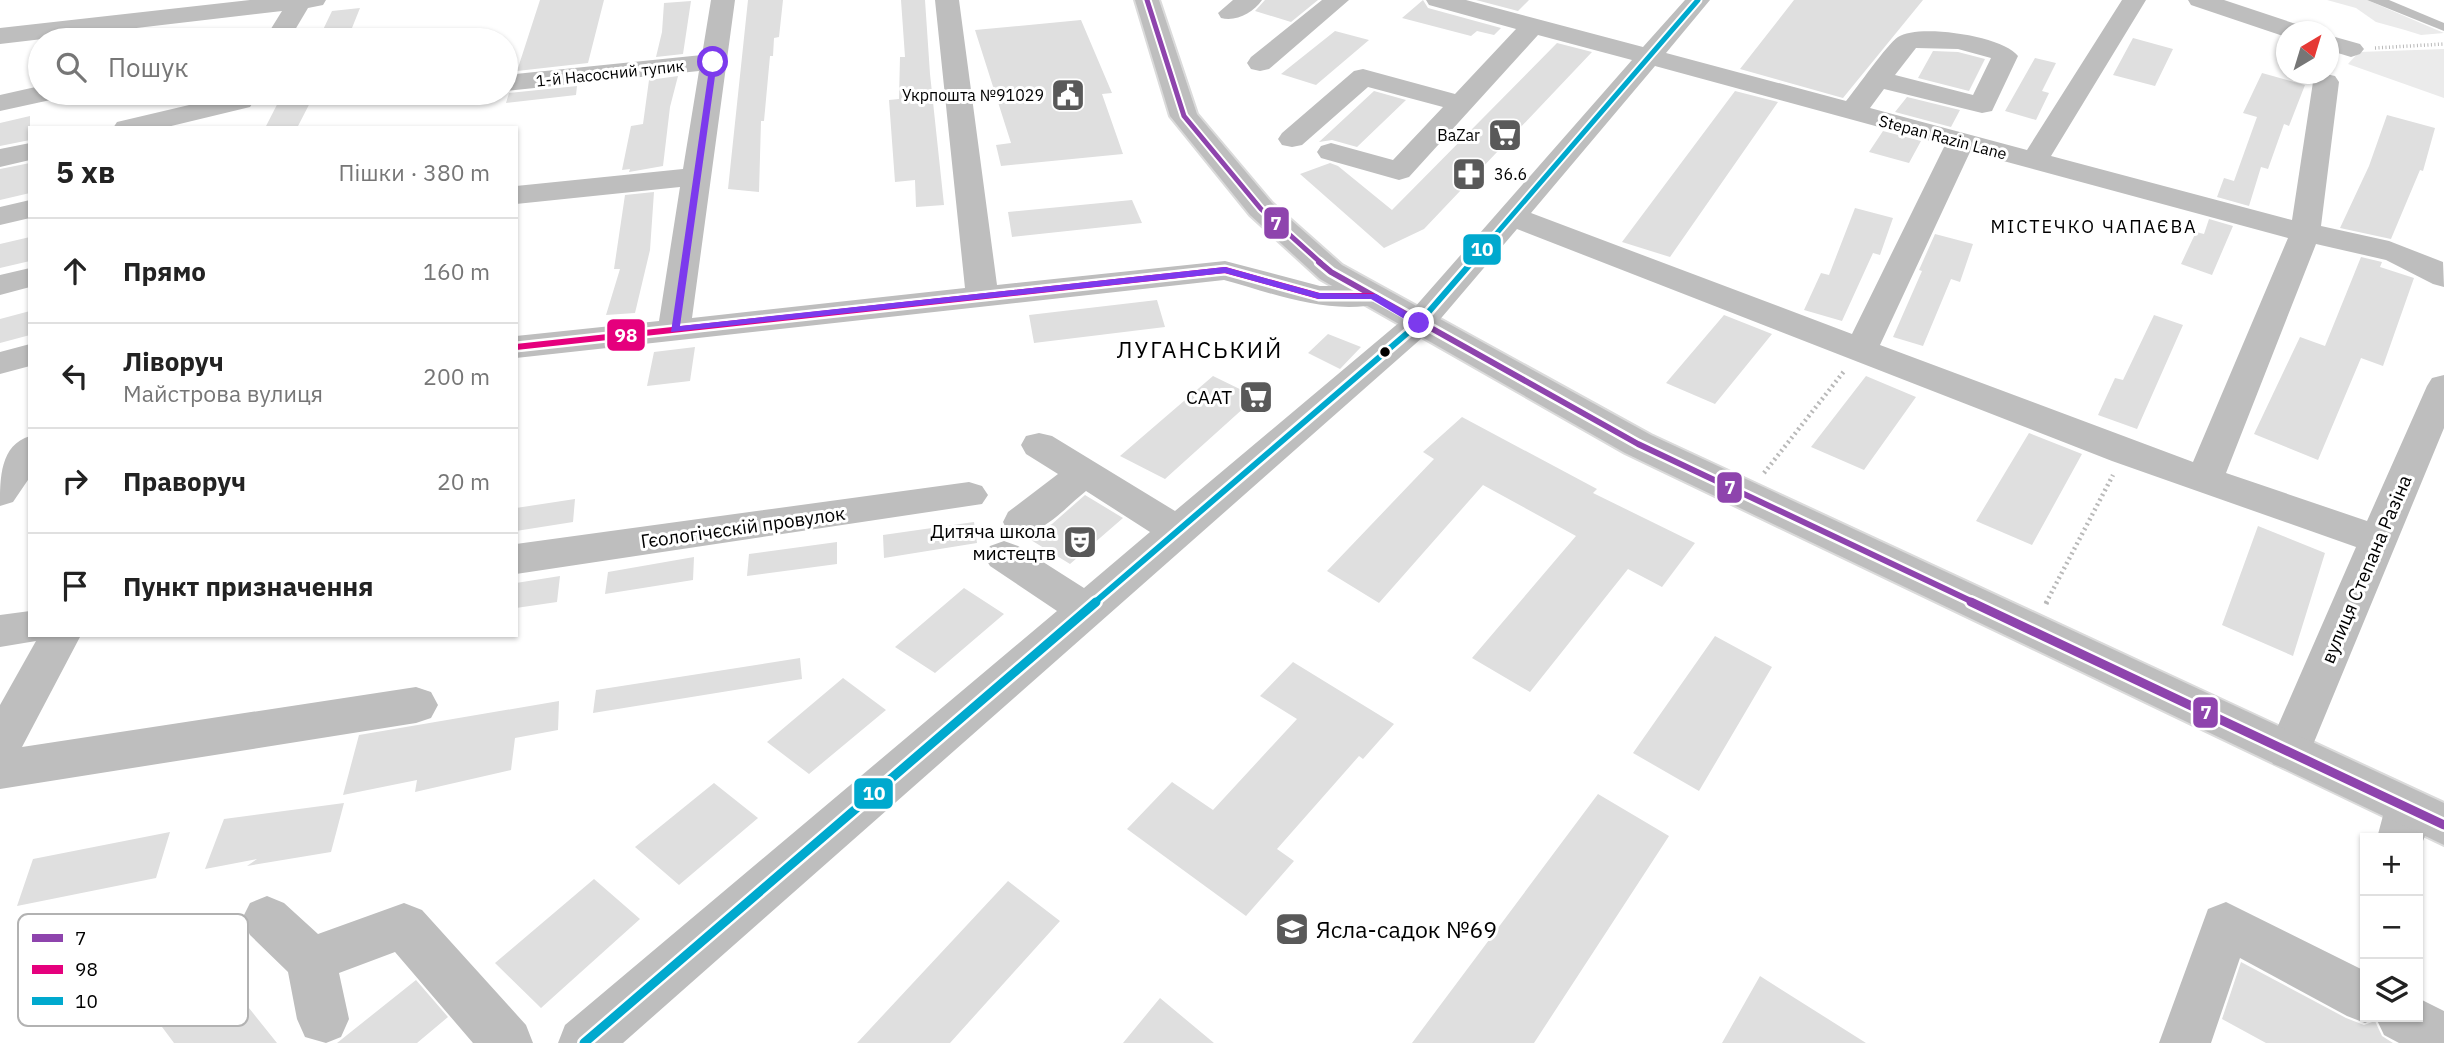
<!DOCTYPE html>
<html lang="uk">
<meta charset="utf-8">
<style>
:root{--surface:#fff;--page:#f6f6f6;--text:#222;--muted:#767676;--line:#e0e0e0}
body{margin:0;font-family:"IBM Plex Sans",sans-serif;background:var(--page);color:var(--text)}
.controls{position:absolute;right:21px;bottom:21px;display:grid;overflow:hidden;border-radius:0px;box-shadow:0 2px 5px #0004}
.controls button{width:63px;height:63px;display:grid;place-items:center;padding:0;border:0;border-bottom:2px solid var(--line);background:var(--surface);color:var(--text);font:35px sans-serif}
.compass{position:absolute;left:2276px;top:21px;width:63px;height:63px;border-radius:50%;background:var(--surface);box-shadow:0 2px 5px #0004;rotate:38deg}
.stop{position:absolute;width:21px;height:21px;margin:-16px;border:5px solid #7c3aed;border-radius:50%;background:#fff}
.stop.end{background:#7c3aed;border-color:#fff;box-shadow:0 2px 7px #0008}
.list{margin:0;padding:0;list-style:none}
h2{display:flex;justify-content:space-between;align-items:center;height:91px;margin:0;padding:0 28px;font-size:30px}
h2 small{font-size:23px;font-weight:400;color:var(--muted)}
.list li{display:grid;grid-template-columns:46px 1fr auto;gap:21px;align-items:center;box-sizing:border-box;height:105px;padding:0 28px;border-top:2px solid var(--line)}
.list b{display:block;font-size:26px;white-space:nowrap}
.list p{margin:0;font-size:23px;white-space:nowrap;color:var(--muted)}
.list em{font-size:23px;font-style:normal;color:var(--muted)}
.icon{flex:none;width:38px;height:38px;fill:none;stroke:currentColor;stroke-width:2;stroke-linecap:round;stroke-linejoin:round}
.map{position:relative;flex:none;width:2444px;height:1043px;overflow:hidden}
.search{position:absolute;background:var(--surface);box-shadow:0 2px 5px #0004;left:28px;top:28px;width:490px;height:77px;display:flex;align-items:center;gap:18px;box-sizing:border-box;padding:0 24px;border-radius:38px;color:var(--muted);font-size:26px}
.panel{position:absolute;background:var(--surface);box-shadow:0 2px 5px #0004;left:28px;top:126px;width:490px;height:511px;border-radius:0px}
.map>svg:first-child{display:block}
</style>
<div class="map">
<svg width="2444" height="1043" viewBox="0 0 2444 1043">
<rect width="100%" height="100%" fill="#fff"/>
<path fill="#ebebeb" d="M2327,0H2367L2444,33L2421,35L2405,30L2376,22L2356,8Z
M2444,49V98L2348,64L2359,52Z"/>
<path fill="#bebebe" d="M2367,0H2389L2444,23V31Z"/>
<path fill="#dfdfdf" d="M540,0H604L588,63L517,71Z
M748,0H783L779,37L774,38L773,56H770L764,121H761L759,192L728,189Z
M901,0H925L930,74L944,205L916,207L915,180L895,182L889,100L899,99L900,57H905Z
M1265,0H1318L1291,22L1255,11Z
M1423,0L1428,8L1501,28L1494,35L1477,31L1471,36L1402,18Z
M1476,0H1529L1518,11Z
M1794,0H1923L1843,98L1740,69Z
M691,1L683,54L656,57L662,32L664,3Z
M360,8L350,33L320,36L332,11Z
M1081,20L1112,93L1102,94L1123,154L1001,166L996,145L1011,143L975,30Z
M1335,31L1369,40L1316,85L1281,74Z
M2133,38L2173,49L2155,86L2113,75Z
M1557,43L1592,52L1424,229L1384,248L1300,174L1330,163L1338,166L1392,210Z
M1933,51L1958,52L1985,59L1969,91L1918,78Z
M2035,58L2056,63L2042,91L2049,93L2036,120L2005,111Z
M2262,73L2305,85L2289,126L2284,124L2268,169L2261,167L2249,206L2217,197L2224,178L2234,181L2257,117L2243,113Z
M678,76L670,107L663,166L629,172L630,169L622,170L631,126L643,124L649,80Z
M577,86L576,95L506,103L509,93Z
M1374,91L1406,100L1357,147L1332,140L1319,142Z
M1735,91L1778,102L1670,257L1622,242Z
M283,93H315L297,128H265Z
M1907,97L1960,110L1951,127L1895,112Z
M2387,115L2435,128L2423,171L2420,170L2391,239L2340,228L2369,166Z
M30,116V140L0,146V123Z
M1883,131L1921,141L1909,163L1869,152Z
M30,163V193L0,200V169Z
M654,192L650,250L635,313L606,315L620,269H614L625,195Z
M1132,200L1142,223L1012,237L1008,212Z
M1855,208L1893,218L1880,255L1873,253L1842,321L1804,310L1821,273L1829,275Z
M2209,219L2233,226L2212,275L2181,264L2196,232L2204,234Z
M1935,234L1973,244L1960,282L1951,279L1923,346L1893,337L1922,271L1919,270Z
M30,237V261L0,268V244Z
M2361,257L2382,262L2380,267L2414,278L2383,366L2361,358L2318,460L2254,434L2300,337L2325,346Z
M1157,300L1165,327L1034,343L1029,315Z
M30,311V335L0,343V319Z
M1724,315L1772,334L1715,404L1666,383Z
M2154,315L2183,325L2137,429L2098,415L2115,378L2123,380Z
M1328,334L1361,347L1340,369L1308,353Z
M695,347L690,381L647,386L654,352Z
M1213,376L1256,397L1165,479L1120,456Z
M1866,376L1916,397L1864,470L1811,447Z
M1462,417L1597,489L1593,493L1695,543L1662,587L1628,569L1530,692L1472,658L1576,536L1483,485L1379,603L1327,571L1434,459L1423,452Z
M2029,433L2082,454L2032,545L1976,521Z
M1085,495L1123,518L1070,564L1026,537L1052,524Z
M575,499L573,522L516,531V508Z
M974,522L977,543L884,558L883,535Z
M2258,526L2325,553L2293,656L2222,625Z
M837,542V564L747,576L749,554Z
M694,557L693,580L605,594L608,572Z
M560,576L557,602L516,608V583Z
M964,588L1004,614L935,673L895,647Z
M1715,636L1772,667L1699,791L1633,753Z
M800,658L802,679L593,713L596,690Z
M1293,662L1394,724L1363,759L1359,756L1277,849L1294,861L1246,916L1127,829L1172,782L1213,810L1297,719L1260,696Z
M843,678L886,710L809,774L767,742Z
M559,701L558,730L515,738L511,770L415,792L417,780L343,795L359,735Z
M714,783L758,818L679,885L635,847Z
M1598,794L1669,836L1534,1043H1412Z
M344,803L331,852L247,866L257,859L205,869L224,819Z
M170,832L156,878L17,906L33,859Z
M594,879L640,919L541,1008L495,963Z
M1008,881L1060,921L950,1043H857Z
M175,916L277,1043H174L112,960Z
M2241,962L2346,1018L2364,1025L2375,1021L2382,1036L2393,1043H2266L2222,1019Z
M1760,976L1866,1043H1722Z
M416,980L448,1017L417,1043H337Z
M1160,998L1214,1043H1123Z"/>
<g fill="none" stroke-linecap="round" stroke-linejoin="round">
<g stroke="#dbdbdb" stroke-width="4">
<path id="major" d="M1135,0H1159L1197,114L1272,203L1342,265L1651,435L2444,803V845L1625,453L1320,279L1250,215L1170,116Z"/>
</g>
<path stroke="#b9b9b9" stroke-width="3.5" stroke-dasharray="1 2.5" stroke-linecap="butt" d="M2375,48L2444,44"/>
<path stroke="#b9b9b9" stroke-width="4.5" stroke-dasharray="2 3.5" stroke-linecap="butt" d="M1764,473L1845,370
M2046,603L2113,475"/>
<path stroke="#b9b9b9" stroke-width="5" stroke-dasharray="2 4.5" stroke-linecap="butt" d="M2046,604L2047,602"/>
<path fill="#bebebe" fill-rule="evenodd" d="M250,0H326L323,5L308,8L289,40H264L282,11L0,44V28Z
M711,0H735L692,318L965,288L935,0H959L997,285L1225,261L1320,286H1372L1383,289L1388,296L1383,303C1330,316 1275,294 1224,280L516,358V336L659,321L680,187L516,204V186L683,169L699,71L506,91V75L702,55Z
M1233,0H1262C1253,13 1236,22 1221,18L1218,13Z
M1322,0H1349L1269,69L1260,71L1251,69L1247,63L1251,57Z
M1426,0H1466L1643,47L1685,0H1710L1666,53L1846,101C1857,88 1887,44 1898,37C1918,23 2004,36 2018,56L1992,111L1982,113L1884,89L1870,108L2027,150L2122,0H2146L2051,156L2292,220L2313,82L2317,76L2326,74L2335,76L2339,82L2321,226L2389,241L2443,262L2444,287L2433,284L2386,260L2316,244L2226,473L2367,521L2427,386L2432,378L2444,375V428L2305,764L2289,770L2273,764L2267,751L2356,547L2112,461L1517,229L1431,330L623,1043H558L565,1025L1057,611L990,566L984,556L990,546L1004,541L1018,546L1084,588L1150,532L1086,491C1063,509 1039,541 1008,532L1003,522L1008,512L1058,474L1026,454L1021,445L1026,436L1039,433L1052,436L1175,511L1407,316L1632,60L1538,35L1409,177L1399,180L1321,158L1317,152L1321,146L1331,143L1393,160L1443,107L1368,87L1302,145L1292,147L1282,145L1278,139L1282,133L1354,71L1363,69L1455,94L1516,29L1429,5ZM1916,48L1958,49L1991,58L1973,95L1895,75ZM1655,66L1945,145L1852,334L1531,213ZM1970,152L2288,238L2193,462L1880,345Z
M2188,0H2224L2305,27L2308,32H2286V37L2191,5Z
M2328,35L2360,44L2364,49L2360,54L2351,57L2328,50Z
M40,86V93H59L55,99L0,111V95Z
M240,93L250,95L254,101L250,107L163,128H113L117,122Z
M30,143V160L0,167V149Z
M30,200V218L0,225V207Z
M30,268V287L0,295V275Z
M30,344V366L0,374V352Z
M30,436V477L13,502L0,506C0,478 0,445 30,436Z
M969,482L982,486L988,495L982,504L516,574V544Z
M30,611V635H81L22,747L416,687L431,692L438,705L431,718L416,723L0,789V705L36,641L0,647V615Z
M2408,788L2424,794C2434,814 2427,833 2418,853V838H2377L2385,808L2392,794Z
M267,896L284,903L318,934L404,903L422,910L526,1025L533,1043H473L395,952L339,973L349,1019L341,1037L326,1043L305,1037L297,1019L288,972L250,935L242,919L250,903Z
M2226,902L2365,971V1017H2418V998L2444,1011V1043H2399L2384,1035L2376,1018L2365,1023L2347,1016L2240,958L2211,1043H2159L2208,909Z"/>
<use href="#major" fill="#bebebe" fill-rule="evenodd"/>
<g stroke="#fff" stroke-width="9">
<path id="bus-1-far2" d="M1147,0L1184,116L1261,209L1321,263"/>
</g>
<g stroke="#fff" stroke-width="11">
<path id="bus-1-far1" d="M1319,262L1331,272L1638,444L1975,603"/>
</g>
<g stroke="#fff" stroke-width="14">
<path id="bus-1" d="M1971,602L2444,825"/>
</g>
<g stroke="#fff" stroke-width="11">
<path id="bus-2" d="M516,347L1225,270L1319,296H1372"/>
</g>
<g stroke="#fff" stroke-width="9">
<path id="bus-3-far2" d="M1471,263L1698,0"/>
</g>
<g stroke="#fff" stroke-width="11">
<path id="bus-3-far1" d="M1094,603L1419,323L1472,262"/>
</g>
<g stroke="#fff" stroke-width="14">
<path id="bus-3" d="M584,1043L1096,602"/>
</g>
<use href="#bus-1-far2" stroke="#8e44ad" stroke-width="5"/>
<use href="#bus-1-far1" stroke="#8e44ad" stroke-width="6"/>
<use href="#bus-1" stroke="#8e44ad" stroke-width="9"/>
<use href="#bus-2" stroke="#e5007d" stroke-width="6"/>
<use href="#bus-3-far2" stroke="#00a9ce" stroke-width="5"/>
<use href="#bus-3-far1" stroke="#00a9ce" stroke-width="6"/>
<use href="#bus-3" stroke="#00a9ce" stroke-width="9"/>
</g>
<path fill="#7c3aed" d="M713,60L717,62L680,326L1225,267L1319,293L1376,294L1424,323L1416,326L1371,299H1319L1225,273L671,332L710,62Z"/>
<defs>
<g id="civic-square" transform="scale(1.75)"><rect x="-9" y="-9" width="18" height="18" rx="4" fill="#595959" stroke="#fff"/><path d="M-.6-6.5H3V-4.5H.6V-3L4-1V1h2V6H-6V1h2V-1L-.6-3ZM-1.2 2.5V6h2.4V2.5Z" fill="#fff"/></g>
<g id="supermarket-square" transform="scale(1.75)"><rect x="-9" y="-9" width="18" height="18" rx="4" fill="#595959" stroke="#fff"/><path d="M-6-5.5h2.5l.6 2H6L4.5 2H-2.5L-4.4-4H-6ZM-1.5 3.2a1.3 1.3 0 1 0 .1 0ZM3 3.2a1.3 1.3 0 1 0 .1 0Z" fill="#fff"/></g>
<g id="pharmacy-square" transform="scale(1.75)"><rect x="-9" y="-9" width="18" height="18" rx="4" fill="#595959" stroke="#fff"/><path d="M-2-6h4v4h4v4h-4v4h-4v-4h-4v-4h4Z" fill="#fff"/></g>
<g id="theatre-square" transform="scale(1.75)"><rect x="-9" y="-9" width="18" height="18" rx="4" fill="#595959" stroke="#fff"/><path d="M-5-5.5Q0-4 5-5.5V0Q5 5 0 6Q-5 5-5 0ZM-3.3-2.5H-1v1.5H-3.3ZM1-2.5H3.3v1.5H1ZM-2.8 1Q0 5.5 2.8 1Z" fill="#fff"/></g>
<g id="school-square" transform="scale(1.75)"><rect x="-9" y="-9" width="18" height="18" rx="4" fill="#595959" stroke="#fff"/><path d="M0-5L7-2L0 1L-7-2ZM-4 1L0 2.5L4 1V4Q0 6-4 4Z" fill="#fff"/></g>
</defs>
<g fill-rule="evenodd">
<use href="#civic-square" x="1068" y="95"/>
<use href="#supermarket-square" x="1505" y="135"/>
<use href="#pharmacy-square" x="1469" y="174"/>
<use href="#supermarket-square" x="1256" y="397"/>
<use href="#theatre-square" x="1080" y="542"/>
<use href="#school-square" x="1292" y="929"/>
</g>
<circle fill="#000" stroke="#fff" stroke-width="2.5" cx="1385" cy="352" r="6"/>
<g text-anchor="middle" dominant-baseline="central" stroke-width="6" stroke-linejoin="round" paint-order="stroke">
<g font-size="16" fill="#000" stroke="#fff">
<text transform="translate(610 73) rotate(-6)">1-й Насосний тупик</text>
<text transform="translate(1943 137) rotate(15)">Stepan Razin Lane</text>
</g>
<g font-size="16" fill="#000" stroke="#fff" text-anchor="end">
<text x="1044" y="95">Укрпошта №91029</text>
<text x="1480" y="135">BaZar</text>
<text x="1494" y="174" text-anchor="start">36.6</text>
</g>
<g font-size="18" letter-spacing="2" fill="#000" stroke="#fff">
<text x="2094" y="226">МІСТЕЧКО ЧАПАЄВА</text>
</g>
<g font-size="19" fill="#000" stroke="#fff" text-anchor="end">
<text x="1232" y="397">СААТ</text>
<text x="1056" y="531">Дитяча школа<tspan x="1056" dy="22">мистецтв</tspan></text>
</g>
<g font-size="19" fill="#000" stroke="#fff">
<text transform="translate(743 527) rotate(-8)">Гєологічєскій провулок</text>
<text transform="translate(2366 569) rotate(-67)">вулиця Степана Разіна</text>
</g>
<g font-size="23" letter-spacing="2" fill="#000" stroke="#fff">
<text x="1200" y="349">ЛУГАНСЬКИЙ</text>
</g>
<g font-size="23" fill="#000" stroke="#fff" text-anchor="start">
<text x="1316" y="929">Ясла-садок №69</text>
</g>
</g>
<rect x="18" y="914" width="230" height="112" rx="10" fill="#fff" stroke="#b2b2b2" stroke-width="2"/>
<rect x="32" y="934" width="31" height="8" fill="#8e44ad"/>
<rect x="32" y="965" width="31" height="9" fill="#e5007d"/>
<rect x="32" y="997" width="31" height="8" fill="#00a9ce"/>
<g font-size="19" fill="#000">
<text x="75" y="945">7</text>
<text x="75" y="976">98</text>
<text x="75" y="1008">10</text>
</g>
<g stroke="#fff" stroke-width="2.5">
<rect x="1263" y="206" width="27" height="34" rx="7" fill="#8e44ad"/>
<rect x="1462" y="233" width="40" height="33" rx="7" fill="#00a9ce"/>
<rect x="606" y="318" width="40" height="34" rx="7" fill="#e5007d"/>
<rect x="1716" y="471" width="27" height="33" rx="7" fill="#8e44ad"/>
<rect x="2192" y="696" width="27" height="33" rx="7" fill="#8e44ad"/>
<rect x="853" y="777" width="41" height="33" rx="7" fill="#00a9ce"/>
</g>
<g font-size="19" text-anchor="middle" font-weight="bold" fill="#fff">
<text x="1276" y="230">7</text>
<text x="1482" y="256">10</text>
<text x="626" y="342">98</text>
<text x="1730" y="494">7</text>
<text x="2206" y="719">7</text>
<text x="874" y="800">10</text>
</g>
</svg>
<div class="controls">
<button>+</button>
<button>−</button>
<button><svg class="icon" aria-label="layers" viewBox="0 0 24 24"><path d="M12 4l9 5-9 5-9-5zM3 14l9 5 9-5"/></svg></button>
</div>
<svg class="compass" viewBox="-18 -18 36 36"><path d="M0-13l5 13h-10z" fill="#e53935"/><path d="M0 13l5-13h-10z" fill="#767676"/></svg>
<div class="stop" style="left:713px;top:62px"></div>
<div class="stop end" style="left:1419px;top:323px"></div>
<div class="search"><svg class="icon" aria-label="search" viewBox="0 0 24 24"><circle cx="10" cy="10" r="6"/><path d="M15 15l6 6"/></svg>Пошук</div>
<section class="panel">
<h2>5 хв<small>Пішки · 380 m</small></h2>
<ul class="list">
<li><svg class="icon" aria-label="ahead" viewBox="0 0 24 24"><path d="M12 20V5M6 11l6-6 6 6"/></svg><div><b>Прямо</b></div><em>160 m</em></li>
<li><svg class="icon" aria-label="left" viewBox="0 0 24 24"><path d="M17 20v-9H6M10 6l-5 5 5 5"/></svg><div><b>Ліворуч</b><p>Майстрова вулиця</p></div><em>200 m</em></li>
<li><svg class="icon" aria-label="right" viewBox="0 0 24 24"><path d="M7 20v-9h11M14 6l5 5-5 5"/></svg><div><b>Праворуч</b></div><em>20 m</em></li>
<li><svg class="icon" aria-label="arrive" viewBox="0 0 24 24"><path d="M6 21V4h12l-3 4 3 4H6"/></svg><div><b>Пункт призначення</b></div></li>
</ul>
</section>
</div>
